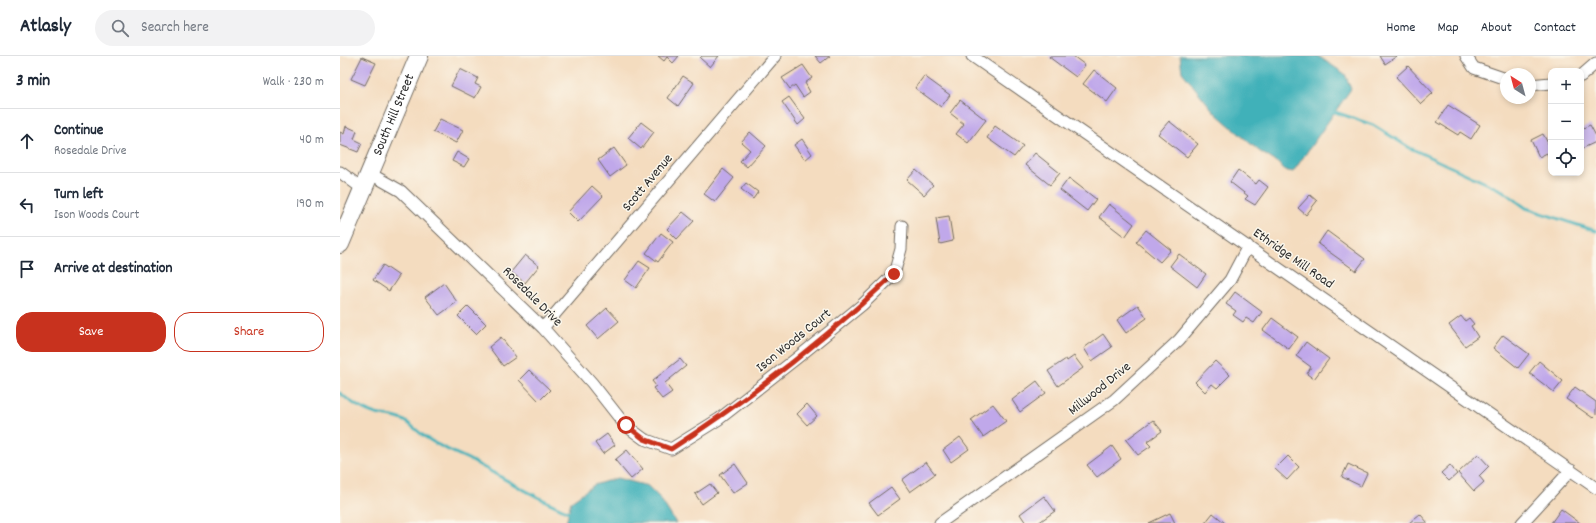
<!DOCTYPE html>
<meta charset="utf-8">
<style>
:root{--surface:#fff;--page:#f2f2f3;--text:#1f2937;--muted:#747a83;--line:#e0e1e3;--accent:#c8321e}
body{margin:0;font-family:Dekko,sans-serif;background:var(--page);color:var(--text)}
.controls{position:absolute;right:12px;top:12px;display:grid;overflow:hidden;border-radius:8px;box-shadow:0 2px 6px #0003}
.controls button{width:36px;height:36px;display:grid;place-items:center;padding:0;border:0;border-bottom:1px solid var(--line);background:var(--surface);color:var(--text);font:20px sans-serif}
.compass{position:absolute;left:1160px;top:12px;width:36px;height:36px;border-radius:50%;background:var(--surface);box-shadow:0 2px 6px #0003;rotate:324deg}
.stop{position:absolute;width:12px;height:12px;margin:-9px;border:3px solid #c8321e;border-radius:50%;background:#fff}
.stop.end{background:#c8321e;border-color:#fff;box-shadow:0 1px 4px #0008}
.list{margin:0;padding:0;list-style:none}
h2{display:flex;justify-content:space-between;align-items:center;height:52px;margin:0;padding:0 16px;font-size:17px}
h2 small{font-size:13px;font-weight:400;color:var(--muted)}
.list li{display:grid;grid-template-columns:26px 1fr auto;gap:12px;align-items:center;box-sizing:border-box;height:64px;padding:0 16px;border-top:1px solid var(--line)}
.list b{display:block;font-size:15px;white-space:nowrap}
.list p{margin:0;font-size:13px;white-space:nowrap;color:var(--muted)}
.list em{font-size:13px;font-style:normal;color:var(--muted)}
.actions{display:flex;gap:8px;padding:12px 16px}
.actions a{flex:1;padding:9px 0;border:1px solid var(--accent);border-radius:16px;text-align:center;font-size:14px;color:var(--accent)}
.actions .main{background:var(--accent);color:#fff}
.icon{flex:none;width:22px;height:22px;fill:none;stroke:currentColor;stroke-width:2;stroke-linecap:round;stroke-linejoin:round}
.map{position:relative;flex:none;width:1256px;height:467px;overflow:hidden}
header{display:flex;align-items:center;gap:24px;box-sizing:border-box;height:56px;padding:0 20px;background:var(--surface);border-bottom:1px solid var(--line)}
header strong{font-size:19px}
nav{display:flex;gap:22px;margin-inline-start:auto;font-size:14px}
.search{width:280px;height:36px;background:var(--page);display:flex;align-items:center;gap:10px;box-sizing:border-box;padding:0 14px;border-radius:22px;color:var(--muted);font-size:15px}
main{display:flex}
aside{flex:1;background:var(--surface)}
.map>svg:first-child{display:block}
</style>
<header>
<strong>Atlasly</strong>
<div class="search"><svg class="icon" aria-label="search" viewBox="0 0 24 24"><circle cx="10" cy="10" r="6"/><path d="M15 15l6 6"/></svg>Search here</div>
<nav><a>Home</a><a>Map</a><a>About</a><a>Contact</a></nav>
</header>
<main>
<aside>
<h2>3 min<small>Walk · 230 m</small></h2>
<ul class="list">
<li><svg class="icon" aria-label="ahead" viewBox="0 0 24 24"><path d="M12 20V5M6 11l6-6 6 6"/></svg><div><b>Continue</b><p>Rosedale Drive</p></div><em>40 m</em></li>
<li><svg class="icon" aria-label="left" viewBox="0 0 24 24"><path d="M17 20v-9H6M10 6l-5 5 5 5"/></svg><div><b>Turn left</b><p>Ison Woods Court</p></div><em>190 m</em></li>
<li><svg class="icon" aria-label="arrive" viewBox="0 0 24 24"><path d="M6 21V4h12l-3 4 3 4H6"/></svg><div><b>Arrive at destination</b></div></li>
</ul>
<div class="actions"><a class="main">Save</a><a>Share</a></div>
</aside>
<div class="map">
<svg width="1256" height="467" viewBox="0 0 1256 467">
<rect width="100%" height="100%" fill="#fbf7ec"/>
<filter id="ink" filterUnits="userSpaceOnUse"><feTurbulence type="fractalNoise" baseFrequency=".025" numOctaves="2"/><feDisplacementMap in="SourceGraphic" scale="8" xChannelSelector="R" yChannelSelector="G"/><feConvolveMatrix kernelMatrix="1 2 1 2 8 2 1 2 1" color-interpolation-filters="sRGB"/></filter>
<filter id="wash" filterUnits="userSpaceOnUse"><feTurbulence type="fractalNoise" baseFrequency=".012" numOctaves="4" result="noise"/><feDisplacementMap in="SourceGraphic" scale="16" xChannelSelector="R" yChannelSelector="G"/><feGaussianBlur stdDeviation="0.9" result="paint"/><feColorMatrix in="noise" values="0 0 0 0 0 0 0 0 0 0 0 0 0 0 0 0 0 1.4 0 .05"/><feComposite in="paint" operator="in"/></filter>
<g filter="url(#wash)">
<rect width="100%" height="100%" fill="#f4dcbf"/>
<path fill="#41b1b9" stroke="#366e72" d="M840,0H978L1005,18L1011,33L953,116L944,114L938,107L919,95L875,57L842,16Z
M277,422L308,430L320,442L336,467H226L231,445L254,429Z"/>
<g fill="none" stroke-linecap="round" stroke-linejoin="round">
<path stroke="#41b1b9" stroke-width="3" d="M995,56L1033,69L1070,92L1163,135L1186,152L1256,175
M0,337C11,347 22,354 36,358C46,360 53,360 63,364C73,369 80,379 90,384C102,392 116,397 128,403C162,421 194,441 229,456"/>
</g>
<g id="blocks">
<path fill="#c0a8ea" d="M318,0H339L333,7L327,1L324,5Z
M362,0H379L370,11L360,2Z
M475,0H490L481,7Z
M710,0H733L745,9L736,21L709,1Z
M1040,0H1057L1045,8Z
M22,1L36,7L25,29L11,23Z
M463,9L472,22L465,27L470,36L463,41L455,29L450,33L442,22Z
M1068,10L1093,37L1081,48L1056,21Z
M120,13L138,22L135,28L141,31L135,42L111,30Z
M754,14L777,32L767,46L743,28Z
M343,20L354,27L338,50L328,42Z
M584,20L610,39L601,51L575,32Z
M449,41L465,63L458,69L442,46Z
M620,44L646,64L628,87L616,78L624,68L610,57Z
M1108,49L1140,69L1131,83L1120,76L1118,79L1097,66Z
M100,63L123,74L116,87L93,76Z
M829,65L858,88L847,101L818,78Z
M301,66L314,76L301,93L288,82Z
M1250,69L1256,80V86L1241,93V73Z
M6,70L17,75L14,83L22,87L18,96L0,89V76L4,78Z
M655,70L683,90L674,101L647,82Z
M410,76L426,90L407,111L400,105L410,94L401,86Z
M1203,78L1210,91H1211V107L1207,97L1199,101L1191,84Z
M462,83L472,98L465,104L454,89Z
M274,92L286,109L270,121L258,104Z
M117,96L129,103L124,111L112,105Z
M695,97L720,117L710,129L685,109Z
M383,113L394,122L375,146L364,138Z
M576,114L593,129L584,139L567,124Z
M898,114L916,128L919,124L928,131L915,149L905,143L908,140L890,126Z
M729,122L756,143L747,155L720,134Z
M406,127L418,136L413,143L401,133Z
M252,130L263,140L238,166L228,156Z
M970,139L977,145L966,159L958,152Z
M769,148L794,168L785,181L759,161Z
M343,156L354,165L337,183L327,173Z
M609,160L613,185L600,188L596,162Z
M806,174L831,194L820,206L796,186Z
M987,175L1025,203L1016,215L978,188Z
M321,177L333,186L318,206L306,197Z
M839,198L866,218L857,231L830,210Z
M185,199L199,210L185,227L171,216Z
M299,205L310,212L296,232L285,224Z
M43,209L59,220L49,235L33,224Z
M104,227L117,246L99,259L85,241Z
M895,236L922,256L914,267L906,262L903,266L893,259L896,255L886,248Z
M798,249L807,262L786,277L777,264Z
M128,250L146,268L136,278L118,260Z
M267,252L279,265L258,283L247,270Z
M1121,260L1125,265L1129,262L1134,268L1131,270L1138,281L1125,290L1109,269Z
M932,262L958,281L949,293L923,274Z
M763,278L772,291L752,305L744,292Z
M1163,279L1189,298L1178,312L1153,292Z
M161,281L176,301L163,310L149,291Z
M966,286L989,303L974,323L967,318L971,311L956,300Z
M734,300L743,312L718,330L708,315L726,303L727,305Z
M340,303L346,310L325,327L332,336L322,343L313,332L316,330L312,325Z
M875,305L890,319L877,332L872,328L865,336L855,326Z
M1199,305L1223,325L1214,336L1189,317Z
M189,314L210,334L199,345L179,324Z
M697,325L706,337L680,356L672,344Z
M1235,331L1256,346V359L1253,362L1226,343Z
M467,348L477,360L467,369L457,358Z
M653,348L666,365L643,381L631,364Z
M813,364L822,375L807,386L811,390L798,399L786,384Z
M267,378L275,389L263,398L255,387Z
M620,381L629,393L611,406L603,394Z
M772,390L781,403L757,421L747,409Z
M287,394L303,413L291,423L275,404Z
M1138,398L1149,410L1139,420L1144,426L1134,435L1118,417Z
M948,400L959,411L947,424L935,413Z
M586,406L595,418L570,436L562,424Z
M395,408L408,427L393,437L380,419Z
M1008,408L1027,417L1021,430L1002,421Z
M1110,409L1117,418L1109,425L1101,417Z
M370,428L377,437L362,448L355,438Z
M551,431L560,443L538,459L529,447Z
M704,440L715,455L698,467H686L680,458Z
M1221,453L1240,467H1211Z
M830,457L835,467H809Z
M873,457L885,467H865Z
M1080,458L1088,467H1069Z"/>
</g>
</g>
<g filter="url(#ink)">
<use href="#blocks" fill-opacity="0" stroke="#71695f" stroke-width="1"/>
<g fill="none" stroke-linecap="round" stroke-linejoin="round">
<g stroke="#71695f" stroke-width="13">
<path id="minor" d="M632,0L1256,432
M1126,0L1134,12L1166,23
M1241,20L1256,7
M1190,29L1211,27
M0,116L23,133
M29,117L61,135L203,272L252,327L285,369L304,383L331,393L379,363L457,302L522,249L554,218L561,193L562,170
M203,272L435,0
M600,467L774,344L839,284L890,224L908,190
M1182,467L1231,414"/>
</g>
<g stroke="#71695f" stroke-width="20">
<g id="primary">
<path id="s1" d="M0,188L79,0"/>
</g>
</g>
<use href="#minor" stroke="#fff" stroke-width="11"/>
<use href="#primary" stroke="#fff" stroke-width="18"/>
</g>
</g>
<g fill="none" stroke-linecap="round" stroke-linejoin="round" filter="url(#ink)">
<path stroke="#c8321e" stroke-width="5" d="M286,369L304,383L331,393C410,342 486,283 554,218"/>
</g>
<g text-anchor="middle" dominant-baseline="central" stroke-width="3" stroke-linejoin="round" paint-order="stroke">
<g font-size="14" fill="#2b2b2b" stroke="#fbf7ec">
<text stroke="none"><textPath href="#s1" startOffset="140">South Hill Street</textPath></text>
<text transform="translate(308 127) rotate(-50)">Scott Avenue</text>
<text transform="translate(953 203) rotate(35)">Ethridge Mill Road</text>
<text transform="translate(192 241) rotate(45)">Rosedale Drive</text>
<text transform="translate(454 285) rotate(-39)">Ison Woods Court</text>
<text transform="translate(760 333) rotate(-39)">Millwood Drive</text>
</g>
</g>
</svg>
<div class="controls">
<button>+</button>
<button>−</button>
<button><svg class="icon" aria-label="locate" viewBox="0 0 24 24"><circle cx="12" cy="12" r="6"/><path d="M12 2v4M12 18v4M2 12h4M18 12h4"/></svg></button>
</div>
<svg class="compass" viewBox="-18 -18 36 36"><path d="M0-13l5 13h-10z" fill="#e53935"/><path d="M0 13l5-13h-10z" fill="#747a83"/></svg>
<div class="stop" style="left:286px;top:369px"></div>
<div class="stop end" style="left:554px;top:218px"></div>
</div>
</main>
